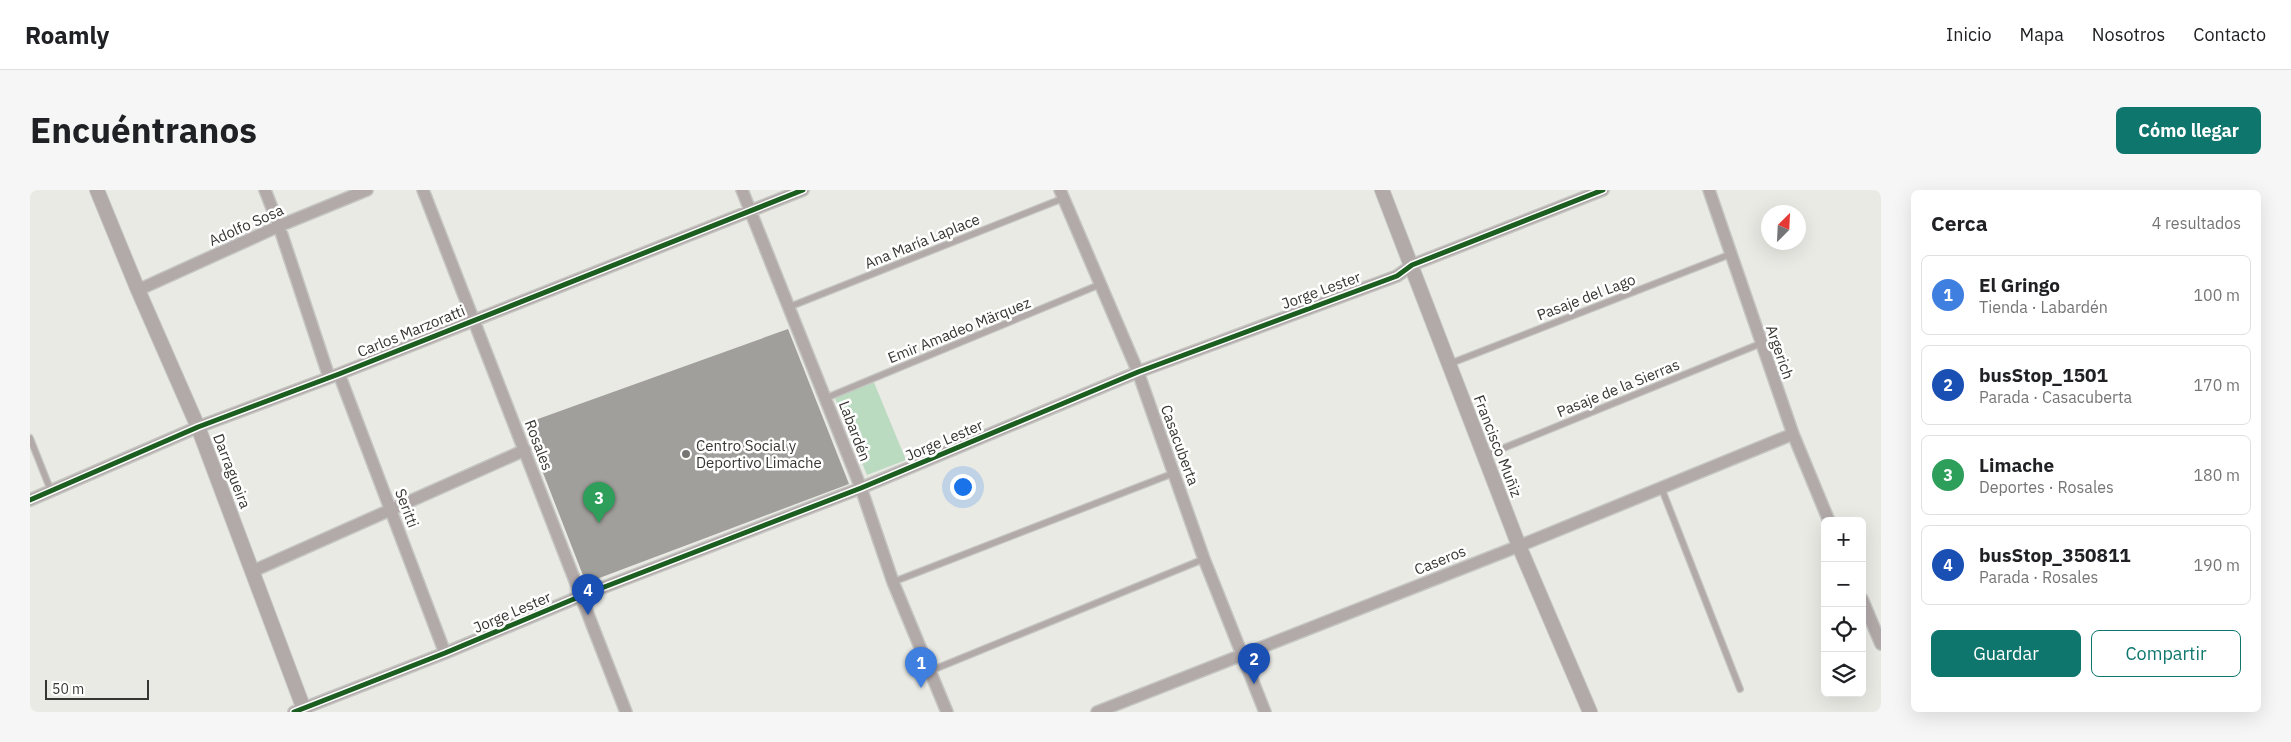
<!DOCTYPE html>
<html lang="es">
<meta charset="utf-8">
<style>
:root{--surface:#fff;--page:#f6f6f6;--text:#202124;--muted:#757577;--line:#e0e0e0;--accent:#0f766e}
body{margin:0;font-family:"IBM Plex Sans",sans-serif;background:var(--page);color:var(--text)}
.controls{position:absolute;right:15px;bottom:15px;display:grid;overflow:hidden;border-radius:8px;box-shadow:0 5px 20px #0002}
.controls button{width:45px;height:45px;display:grid;place-items:center;padding:0;border:0;border-bottom:1px solid var(--line);background:var(--surface);color:var(--text);font:25px sans-serif}
.compass{position:absolute;left:1731px;top:15px;width:45px;height:45px;border-radius:50%;background:var(--surface);box-shadow:0 5px 20px #0002;rotate:24deg}
.scale{position:absolute;left:15px;bottom:12px;width:104px;box-sizing:border-box;padding-left:5px;border:2px solid #373632;border-top:0;font-size:14px;line-height:18px;white-space:nowrap;color:#373632;-webkit-text-stroke:4px #fff;paint-order:stroke}
.you{position:absolute;left:932px;top:296px;width:18px;height:18px;margin:-12px;border:4px solid #fff;border-radius:50%;background:#1a73e8;box-shadow:0 0 0 8px #1a73e833}
.badge{display:grid;place-items:center;width:32px;height:32px;border-radius:50%;background:var(--accent);color:#fff;font-size:16px;font-weight:700}
.pin{position:absolute;translate:-50% -41px;filter:drop-shadow(0 1px 2px #0008)}
.pin::after{content:'';position:absolute;top:26px;width:18px;height:15px;background:inherit;clip-path:polygon(0 0,100% 0,50% 100%)}
.list{margin:0;padding:0;list-style:none}
h2{display:flex;justify-content:space-between;align-items:center;height:65px;margin:0;padding:0 20px;font-size:21px}
h2 small{font-size:16px;font-weight:400;color:var(--muted)}
.list li{display:grid;grid-template-columns:32px 1fr auto;gap:15px;align-items:center;box-sizing:border-box;height:80px;margin:0 10px 10px;padding:0 10px;border:1px solid var(--line);border-radius:8px}
.list b{display:block;font-size:19px;white-space:nowrap}
.list p{margin:0;font-size:16px;white-space:nowrap;color:var(--muted)}
.list em{font-size:16px;font-style:normal;color:var(--muted)}
.actions{display:flex;gap:10px;padding:15px 20px}
.actions a{flex:1;padding:11px 0;border:1px solid var(--accent);border-radius:8px;text-align:center;font-size:18px;color:var(--accent)}
.actions .main{background:var(--accent);color:#fff}
.icon{flex:none;width:28px;height:28px;fill:none;stroke:currentColor;stroke-width:2;stroke-linecap:round;stroke-linejoin:round}
.map{position:relative;flex:none;width:1851px;height:522px;overflow:hidden;border-radius:8px}
header{display:flex;align-items:center;gap:30px;box-sizing:border-box;height:70px;padding:0 25px;background:var(--surface);border-bottom:1px solid var(--line)}
header strong{font-size:24px}
nav{display:flex;gap:28px;margin-inline-start:auto;font-size:18px}
.intro{display:flex;align-items:center;justify-content:space-between;box-sizing:border-box;height:120px;padding:0 30px}
h1{margin:0;font-size:35px}
.button{padding:12px 22px;border-radius:8px;background:var(--accent);color:#fff;font-size:18px;font-weight:700}
main{display:flex;gap:30px;padding:0 30px}
aside{flex:1;background:var(--surface);border-radius:8px;box-shadow:0 5px 20px #0002}
.map>svg:first-child{display:block}
</style>
<header>
<strong>Roamly</strong>
<nav><a>Inicio</a><a>Mapa</a><a>Nosotros</a><a>Contacto</a></nav>
</header>
<div class="intro"><h1>Encuéntranos</h1><a class="button">Cómo llegar</a></div>
<main>
<div class="map">
<svg width="1851" height="522" viewBox="0 0 1851 522">
<rect width="100%" height="100%" fill="#eaeae5"/>
<path fill="#bbdbc1" d="M843,190L876,270L837,285L804,206Z"/>
<path fill="#a09f9b" d="M758,139L819,294L556,393L494,234Z"/>
<g fill="none" stroke-linecap="round" stroke-linejoin="round">
<g stroke="#c5c5c2" stroke-width="8">
<path id="service" d="M759,117L1034,8
M1419,174L1701,64
M796,208L1071,94
M0,248L21,301
M1454,266L1732,153
M1631,297L1710,499
M863,392L1144,283
M900,481L1174,369"/>
</g>
<g stroke="#c5c5c2" stroke-width="14">
<path id="minor" d="M235,0L249,36L299,187
M393,0L596,522
M712,0L831,298L863,392L917,522
M1030,0L1108,182L1174,369L1235,522
M1679,0L1763,244L1799,331
M108,100L249,36L337,0
M309,184L415,463
M0,310L168,237L309,184L773,0
M223,381L495,260
M1832,409L1851,454
M264,522L415,463L551,406L831,298L1108,182L1367,86L1382,75L1573,0
M1067,522L1489,356L1763,244"/>
</g>
<g stroke="#c5c5c2" stroke-width="16">
<path id="tertiary" d="M67,0L108,100L168,237L275,522
M1352,0L1489,356L1560,522"/>
</g>
<use href="#service" stroke="#b2a9a9" stroke-width="5.5"/>
<use href="#minor" stroke="#b2a9a9" stroke-width="11"/>
<use href="#tertiary" stroke="#b2a9a9" stroke-width="14"/>
<g stroke="#fff" stroke-width="8">
<path id="cycleway" d="M0,310L168,237L309,184L773,0
M264,522L415,463L551,406L831,298L1108,182L1367,86L1382,75L1573,0"/>
</g>
<use href="#cycleway" stroke="#1b5e20" stroke-width="5"/>
</g>
<circle fill="#767571" stroke="#fff" stroke-width="2" cx="656" cy="264" r="5"/>
<g text-anchor="middle" dominant-baseline="central" stroke-width="5" stroke-linejoin="round" paint-order="stroke">
<g font-size="15" fill="#373632" stroke="#fff">
<text transform="translate(216 35) rotate(-24)">Adolfo Sosa</text>
<text transform="translate(892 51) rotate(-22)">Ana María Laplace</text>
<text transform="translate(1291 100) rotate(-20)">Jorge Lester</text>
<text transform="translate(1556 107) rotate(-21)">Pasaje del Lago</text>
<text transform="translate(929 140) rotate(-22)">Emir Amadeo Märquez</text>
<text transform="translate(381 141) rotate(-22)">Carlos Marzoratti</text>
<text transform="translate(1750 162) rotate(71)">Argerich</text>
<text transform="translate(1588 198) rotate(-22)">Pasaje de la Sierras</text>
<text transform="translate(825 241) rotate(69)">Labardén</text>
<text transform="translate(914 250) rotate(-23)">Jorge Lester</text>
<text transform="translate(509 255) rotate(69)">Rosales</text>
<text transform="translate(1150 255) rotate(70)">Casacuberta</text>
<text transform="translate(1468 256) rotate(69)">Francisco Muñiz</text>
<text transform="translate(202 281) rotate(69)">Darragueira</text>
<text transform="translate(377 318) rotate(69)">Seritti</text>
<text transform="translate(1410 370) rotate(-22)">Caseros</text>
<text transform="translate(482 422) rotate(-23)">Jorge Lester</text>
</g>
<g font-size="15" fill="#373632" stroke="#fff" text-anchor="start">
<text x="666" y="255">Centro Social y<tspan x="666" dy="17">Deportivo Limache</tspan></text>
</g>
</g>
</svg>
<div class="controls">
<button>+</button>
<button>−</button>
<button><svg class="icon" aria-label="locate" viewBox="0 0 24 24"><circle cx="12" cy="12" r="6"/><path d="M12 2v4M12 18v4M2 12h4M18 12h4"/></svg></button>
<button><svg class="icon" aria-label="layers" viewBox="0 0 24 24"><path d="M12 4l9 5-9 5-9-5zM3 14l9 5 9-5"/></svg></button>
</div>
<svg class="compass" viewBox="-18 -18 36 36"><path d="M0-13l5 13h-10z" fill="#e53935"/><path d="M0 13l5-13h-10z" fill="#757577"/></svg>
<div class="scale">50 m</div>
<div class="you"></div>
<div class="pin badge" style="left:891px;top:498px;background:#3f7fe0">1</div>
<div class="pin badge" style="left:1224px;top:494px;background:#1a4fb4">2</div>
<div class="pin badge" style="left:569px;top:333px;background:#2e9e5b">3</div>
<div class="pin badge" style="left:558px;top:425px;background:#1a4fb4">4</div>
</div>
<aside>
<h2>Cerca<small>4 resultados</small></h2>
<ul class="list">
<li><span class="badge" style="background:#3f7fe0">1</span><div><b>El Gringo</b><p>Tienda · Labardén</p></div><em>100 m</em></li>
<li><span class="badge" style="background:#1a4fb4">2</span><div><b>busStop_1501</b><p>Parada · Casacuberta</p></div><em>170 m</em></li>
<li><span class="badge" style="background:#2e9e5b">3</span><div><b>Limache</b><p>Deportes · Rosales</p></div><em>180 m</em></li>
<li><span class="badge" style="background:#1a4fb4">4</span><div><b>busStop_350811</b><p>Parada · Rosales</p></div><em>190 m</em></li>
</ul>
<div class="actions"><a class="main">Guardar</a><a>Compartir</a></div>
</aside>
</main>
